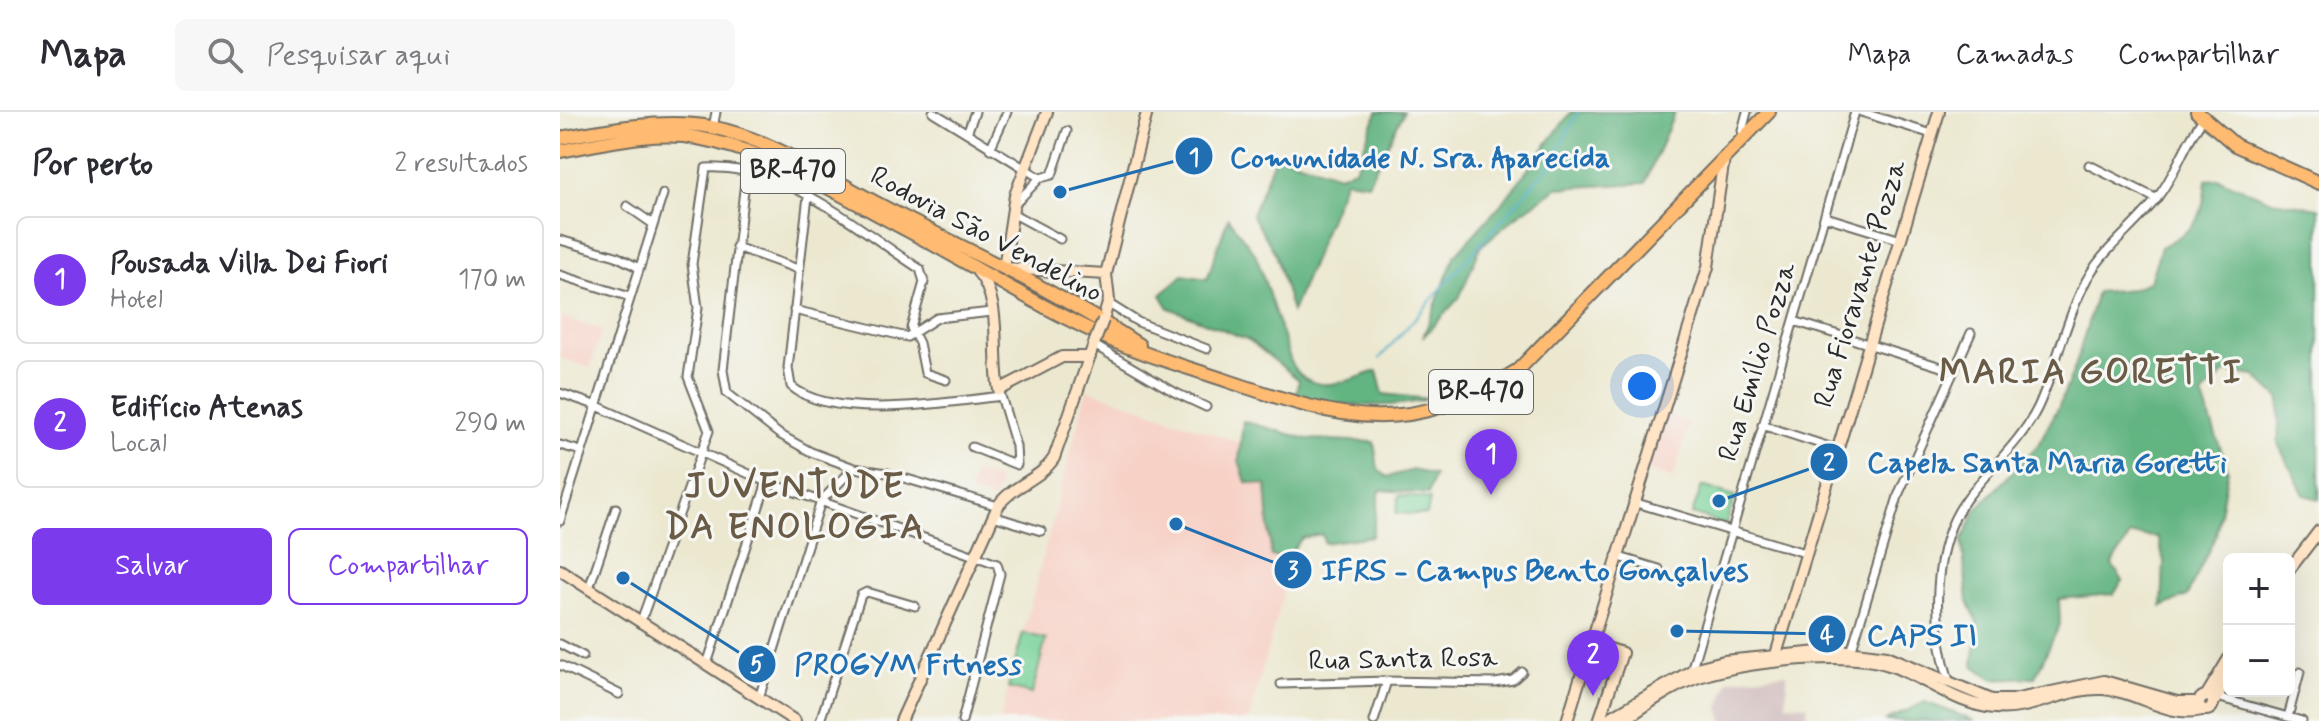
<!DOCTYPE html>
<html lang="pt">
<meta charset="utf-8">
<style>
:root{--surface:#fff;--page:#f7f7f7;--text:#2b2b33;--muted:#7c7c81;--line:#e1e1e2;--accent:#7c3aed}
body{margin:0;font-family:Mynerve,sans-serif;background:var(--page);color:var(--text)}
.controls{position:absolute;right:24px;bottom:24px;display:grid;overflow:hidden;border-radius:12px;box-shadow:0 8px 32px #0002}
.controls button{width:72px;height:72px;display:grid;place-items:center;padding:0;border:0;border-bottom:2px solid var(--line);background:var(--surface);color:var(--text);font:40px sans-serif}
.you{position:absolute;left:1082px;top:274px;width:28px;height:28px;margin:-20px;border:6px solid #fff;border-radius:50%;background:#1a73e8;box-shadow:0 0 0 12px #1a73e833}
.badge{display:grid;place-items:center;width:52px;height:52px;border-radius:50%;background:var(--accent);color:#fff;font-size:26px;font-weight:700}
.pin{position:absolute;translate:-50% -66px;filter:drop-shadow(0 2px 4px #0008)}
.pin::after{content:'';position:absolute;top:42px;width:28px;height:24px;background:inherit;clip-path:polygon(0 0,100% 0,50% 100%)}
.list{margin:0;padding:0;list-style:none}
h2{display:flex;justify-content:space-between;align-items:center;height:104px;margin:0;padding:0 32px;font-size:34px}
h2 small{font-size:26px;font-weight:400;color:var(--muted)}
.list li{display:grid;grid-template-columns:52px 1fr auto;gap:24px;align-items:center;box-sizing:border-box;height:128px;margin:0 16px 16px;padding:0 16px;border:2px solid var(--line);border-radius:12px}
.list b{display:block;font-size:30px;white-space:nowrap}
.list p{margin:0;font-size:26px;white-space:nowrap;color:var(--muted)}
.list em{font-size:26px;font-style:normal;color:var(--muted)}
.actions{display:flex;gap:16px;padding:24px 32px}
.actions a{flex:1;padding:18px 0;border:2px solid var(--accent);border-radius:12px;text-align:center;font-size:28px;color:var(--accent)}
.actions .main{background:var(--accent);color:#fff}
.icon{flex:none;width:44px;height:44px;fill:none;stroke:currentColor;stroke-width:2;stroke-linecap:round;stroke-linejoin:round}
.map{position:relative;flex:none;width:1759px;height:609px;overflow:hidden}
header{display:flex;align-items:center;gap:48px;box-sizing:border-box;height:112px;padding:0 40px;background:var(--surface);border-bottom:2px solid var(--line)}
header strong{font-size:38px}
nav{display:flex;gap:44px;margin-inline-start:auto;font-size:28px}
.search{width:560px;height:72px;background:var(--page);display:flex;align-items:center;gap:20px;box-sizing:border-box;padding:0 28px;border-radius:12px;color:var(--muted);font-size:30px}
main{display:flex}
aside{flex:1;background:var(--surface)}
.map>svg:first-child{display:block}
</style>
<header>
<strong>Mapa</strong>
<div class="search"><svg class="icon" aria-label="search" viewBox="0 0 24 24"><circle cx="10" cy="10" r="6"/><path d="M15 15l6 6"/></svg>Pesquisar aqui</div>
<nav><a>Mapa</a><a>Camadas</a><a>Compartilhar</a></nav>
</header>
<main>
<aside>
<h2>Por perto<small>2 resultados</small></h2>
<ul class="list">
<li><span class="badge">1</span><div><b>Pousada Villa Dei Fiori</b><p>Hotel</p></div><em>170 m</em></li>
<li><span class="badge">2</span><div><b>Edifício Atenas</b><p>Local</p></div><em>290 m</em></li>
</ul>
<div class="actions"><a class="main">Salvar</a><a>Compartilhar</a></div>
</aside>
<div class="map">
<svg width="1759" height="609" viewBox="0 0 1759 609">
<rect width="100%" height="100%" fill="#f6f6f2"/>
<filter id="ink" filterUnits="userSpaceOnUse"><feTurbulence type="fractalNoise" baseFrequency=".0125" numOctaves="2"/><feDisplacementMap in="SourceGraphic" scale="16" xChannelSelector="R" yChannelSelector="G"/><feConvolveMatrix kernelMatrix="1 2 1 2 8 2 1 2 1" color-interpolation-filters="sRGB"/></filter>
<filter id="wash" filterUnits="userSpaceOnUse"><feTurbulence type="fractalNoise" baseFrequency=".006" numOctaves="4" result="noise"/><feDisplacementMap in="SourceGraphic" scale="32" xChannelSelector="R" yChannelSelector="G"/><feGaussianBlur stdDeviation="1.8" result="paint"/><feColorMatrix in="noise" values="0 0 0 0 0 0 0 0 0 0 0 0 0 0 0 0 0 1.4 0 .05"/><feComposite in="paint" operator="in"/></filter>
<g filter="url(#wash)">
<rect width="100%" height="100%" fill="#ece8d0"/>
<path fill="#f7d1c6" d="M0,199L2,205L42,218L30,256L0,246Z
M527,277L757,358L688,609H440Z
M1104,303L1129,310L1113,367L1085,357Z
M415,360L440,369L434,388L408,379Z"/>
<path fill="#d2bfbf" d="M1227,561L1226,592L1247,593V609H1163L1159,595L1169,568Z"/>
<path fill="#78d299" stroke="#527e62" stroke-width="2" d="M1142,374L1175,384L1166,413L1132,402Z
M839,383L870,387L867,403L836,401Z
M463,521L486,527L472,582L448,576Z"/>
<path fill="#62b481" stroke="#467056" stroke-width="2" d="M817,0H844L808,71L785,68L732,200L715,141L692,103L716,42L779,63L795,57Z
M1011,0H1115L1085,71L997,76L962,100L921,134L899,186L863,225L895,143L944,89Z
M1659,67L1712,89L1759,96V387L1744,383L1718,332L1720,287L1695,264L1666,260L1642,283L1668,358L1656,423L1627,484L1602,495L1604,450L1598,425L1570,423L1552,453L1563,469L1553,482L1499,487L1500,512L1475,565L1433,567L1413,553L1418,511L1408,490L1402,429L1416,398L1478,333L1498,296L1515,255L1537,180L1573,177L1590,169L1601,135C1637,116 1643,107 1646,68Z
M668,106L696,143L732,253C756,286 784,269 817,259L823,282L869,287C826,298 780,293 736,285L739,268L689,228L609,196L601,183L623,163L647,167Z
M683,309L747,327L814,330L818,357L827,365L853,358L874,363L868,382L820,378L812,424L764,431L762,422L742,426L727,446L711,444L706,373L686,370L679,348Z
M1365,590L1415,609H1325Z"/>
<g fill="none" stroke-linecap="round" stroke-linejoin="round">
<path stroke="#48acc7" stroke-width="2" d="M820,246L991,52L1018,0"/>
</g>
</g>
<g filter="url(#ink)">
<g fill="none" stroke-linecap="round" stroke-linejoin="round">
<g stroke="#6f6d65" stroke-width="11">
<path id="street" d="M373,0L480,66
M1301,0L1372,22
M153,16L156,0
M407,21L415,0
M1185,25L1182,19L1187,0
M430,37L447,0
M1529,53L1597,87
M186,61L163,258L167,281L219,322L251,340L294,356L327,361L438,394
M248,84L228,256L231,274C272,310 390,290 441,284L439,278
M67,94L93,112
M453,94L480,66L492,63L507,19
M452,101L500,127
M1266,105L1341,128
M0,128L56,144L79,156
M176,135L238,157
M0,163L70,185
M549,192L578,210L647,237
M234,198L347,225L377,206L432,200
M1234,209L1394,259
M534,233L616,281L646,295
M0,281L35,293L207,370L437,452L440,462L402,609
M1202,313L1276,337
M0,333L21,339
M412,335L457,353L456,334L441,284
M1073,390L1245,441
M433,404L481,419
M0,409L103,82
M1056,444L1099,457
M29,476L56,396
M81,509L149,319L128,265L138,196L132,152L146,56C227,52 296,116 360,157L364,170L351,216L359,231L365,261L386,268
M0,532L23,544
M1291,540L1339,381L1411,221
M147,552L207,370
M0,553L59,582
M1131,559L1295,0
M1389,569C1372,514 1371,434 1407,386C1430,356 1461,330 1478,295C1496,256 1504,213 1523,175C1539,139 1574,117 1597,86C1616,62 1624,32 1643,7
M721,572L827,569L935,571L953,568L962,560
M1657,585L1742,609
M199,586L261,389L294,356
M1728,605L1740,560
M260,609L301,483L307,480L355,494
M814,609L827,569"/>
</g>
<g stroke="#6f6d65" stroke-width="14">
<path id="secondary" d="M487,0L455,83L444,156L546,162
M417,159C443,187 432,242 439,278L502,245H530
M543,208L549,188L546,162L587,0
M0,458L235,609
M1729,458L1759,419
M1028,530L1062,541L1039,609
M1215,546L1379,0
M1639 591a7 7 0 1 1 14 0a7 7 0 1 1-14 0Z
M1646,584L1669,546
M1654,590L1669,564
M341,609L438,394C452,373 480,368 494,346L535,229
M1007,609L1148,155L1164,46
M1044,609L1136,556L1164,549L1280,538L1327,544L1432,588H1453L1544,569L1617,590H1639
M1063,609C1086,593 1109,576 1136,566C1181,550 1284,538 1329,553C1365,565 1396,593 1435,596C1472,600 1506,575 1543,577C1578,579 1606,606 1642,598"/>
</g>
<g stroke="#6f6d65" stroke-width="16">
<path id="highway" d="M1637,0L1675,33L1759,71
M0,26C47,17 103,7 151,15C212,27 268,66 322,94C408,139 497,179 579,233
M0,39C45,31 93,18 138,26C212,40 277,81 343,116C413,153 484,198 556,230C593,246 633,257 671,270C787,309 847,326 958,258L1209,0"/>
</g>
<use href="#street" stroke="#fff" stroke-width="7"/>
<use href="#secondary" stroke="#ffe4c6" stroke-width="10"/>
<use href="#highway" stroke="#ffbb71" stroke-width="12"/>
<g stroke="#6f6d65" stroke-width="14" stroke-linecap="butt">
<path id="secondary-bridge" d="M535,229L543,208"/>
</g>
<use href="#secondary-bridge" stroke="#ffe4c6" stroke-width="10"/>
</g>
</g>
<g text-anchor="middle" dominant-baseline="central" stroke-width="6" stroke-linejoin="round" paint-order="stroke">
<g fill="#f6f6f2" stroke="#686867" stroke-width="2">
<rect x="181" y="37" width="104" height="44" rx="6"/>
<rect x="869" y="258" width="104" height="44" rx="6"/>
</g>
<g font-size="26" font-weight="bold" fill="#2b2b2b">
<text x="233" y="59">BR-470</text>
<text x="921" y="280">BR-470</text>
</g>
<g font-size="28" fill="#2b2b2b" stroke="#f6f6f2">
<text transform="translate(426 123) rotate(28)">Rodovia São Vendelino</text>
<text transform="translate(1301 172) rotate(-73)">Rua Fioravante Pozza</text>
<text transform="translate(1198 250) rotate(-73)">Rua Emílio Pozza</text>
<text transform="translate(843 548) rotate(-1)">Rua Santa Rosa</text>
</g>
<g font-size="36" font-weight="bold" letter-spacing="2" fill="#6a5b47" stroke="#f6f6f2">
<text x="1531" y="261">MARIA GORETTI</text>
<text x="235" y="375">JUVENTUDE<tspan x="235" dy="41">DA ENOLOGIA</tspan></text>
</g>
</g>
<path fill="none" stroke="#1f6fb2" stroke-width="3" d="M500 80L634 44M1159 389L1269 350M616 412L733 458M1117 519L1267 522M63 466L197 552"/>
<g fill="#1f6fb2" stroke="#f6f6f2" stroke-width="3">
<circle cx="500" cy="80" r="8"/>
<circle cx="1159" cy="389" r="8"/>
<circle cx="616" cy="412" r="8"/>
<circle cx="1117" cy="519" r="8"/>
<circle cx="63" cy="466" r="8"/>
<circle cx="634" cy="44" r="20"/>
<circle cx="1269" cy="350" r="20"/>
<circle cx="733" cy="458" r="20"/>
<circle cx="1267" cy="522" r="20"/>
<circle cx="197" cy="552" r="20"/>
</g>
<g font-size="24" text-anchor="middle" font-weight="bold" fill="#fff">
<text x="634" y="53">1</text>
<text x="1269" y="358">2</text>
<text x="733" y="466">3</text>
<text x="1267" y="531">4</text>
<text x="197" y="560">5</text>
</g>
<g font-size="30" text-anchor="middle" font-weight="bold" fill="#1f6fb2" stroke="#f6f6f2" stroke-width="6" stroke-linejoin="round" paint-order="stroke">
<text x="860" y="55">Comunidade N. Sra. Aparecida</text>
<text x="1487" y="360">Capela Santa Maria Goretti</text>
<text x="975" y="468">IFRS - Campus Bento Gonçalves</text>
<text x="1362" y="533">CAPS II</text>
<text x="348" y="562">PROGYM Fitness</text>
</g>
</svg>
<div class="controls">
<button>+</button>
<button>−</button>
</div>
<div class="you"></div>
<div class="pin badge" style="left:931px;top:383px">1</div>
<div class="pin badge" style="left:1033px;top:584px">2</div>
</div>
</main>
